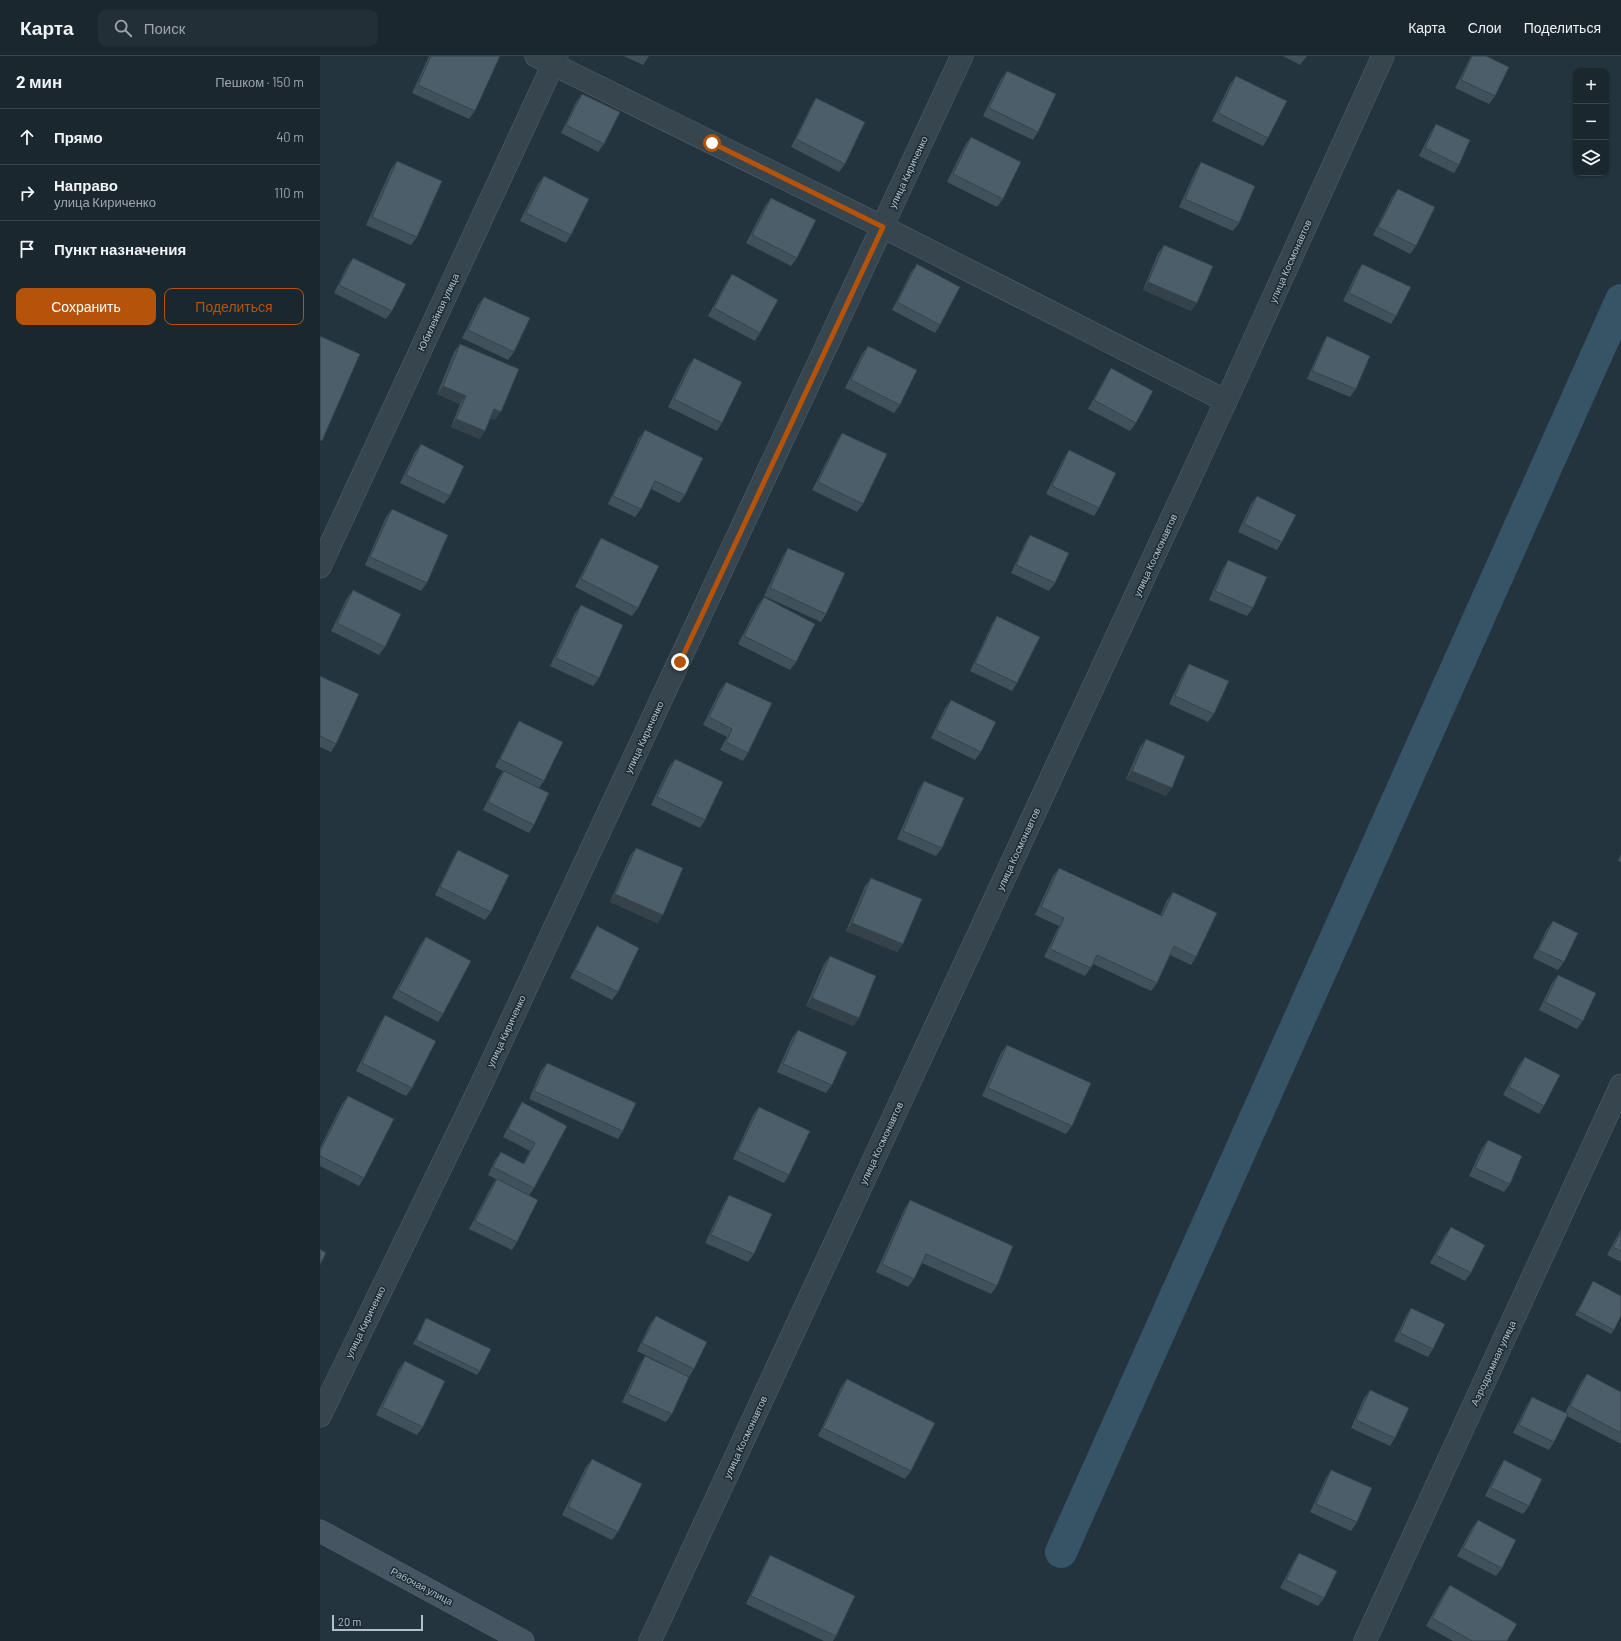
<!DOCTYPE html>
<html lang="ru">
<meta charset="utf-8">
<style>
:root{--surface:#1a272e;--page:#232f36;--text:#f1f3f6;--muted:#9fa5aa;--line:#38444a;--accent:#b45309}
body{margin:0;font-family:Barlow,sans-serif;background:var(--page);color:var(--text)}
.controls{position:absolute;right:12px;top:12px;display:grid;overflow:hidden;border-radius:8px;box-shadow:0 1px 3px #0004}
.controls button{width:36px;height:36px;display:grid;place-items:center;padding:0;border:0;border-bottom:1px solid var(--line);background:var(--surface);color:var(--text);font:20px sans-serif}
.scale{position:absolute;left:12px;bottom:10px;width:91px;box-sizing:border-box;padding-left:4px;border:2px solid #b3c0c9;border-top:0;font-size:11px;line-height:14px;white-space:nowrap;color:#b3c0c9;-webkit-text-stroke:3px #1c2a33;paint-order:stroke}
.stop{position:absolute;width:12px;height:12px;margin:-9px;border:3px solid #b45309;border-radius:50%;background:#fff}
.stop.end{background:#b45309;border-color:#fff;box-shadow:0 1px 4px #0008}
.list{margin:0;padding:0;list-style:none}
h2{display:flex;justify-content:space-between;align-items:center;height:52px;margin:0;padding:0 16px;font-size:17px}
h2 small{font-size:13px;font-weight:400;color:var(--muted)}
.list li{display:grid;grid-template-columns:26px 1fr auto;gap:12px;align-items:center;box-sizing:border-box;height:56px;padding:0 16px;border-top:1px solid var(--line)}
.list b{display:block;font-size:15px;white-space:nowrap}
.list p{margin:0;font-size:13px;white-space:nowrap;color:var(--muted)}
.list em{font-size:13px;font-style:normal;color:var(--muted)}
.actions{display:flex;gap:8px;padding:12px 16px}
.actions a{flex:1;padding:9px 0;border:1px solid var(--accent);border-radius:8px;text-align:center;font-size:14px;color:var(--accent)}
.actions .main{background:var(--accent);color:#fff}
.icon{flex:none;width:22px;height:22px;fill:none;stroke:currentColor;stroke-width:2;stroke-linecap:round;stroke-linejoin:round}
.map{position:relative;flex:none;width:1301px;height:1585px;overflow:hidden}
header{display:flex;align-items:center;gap:24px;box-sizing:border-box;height:56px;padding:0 20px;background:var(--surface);border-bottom:1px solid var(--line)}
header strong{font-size:19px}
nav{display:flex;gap:22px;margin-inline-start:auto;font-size:14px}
.search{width:280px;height:36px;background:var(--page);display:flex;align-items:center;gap:10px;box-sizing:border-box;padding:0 14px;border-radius:8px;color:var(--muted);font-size:15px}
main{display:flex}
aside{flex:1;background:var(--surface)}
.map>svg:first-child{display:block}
</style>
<header>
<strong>Карта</strong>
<div class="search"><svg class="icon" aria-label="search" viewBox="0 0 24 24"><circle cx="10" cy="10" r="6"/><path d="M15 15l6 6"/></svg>Поиск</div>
<nav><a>Карта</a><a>Слои</a><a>Поделиться</a></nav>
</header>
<main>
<aside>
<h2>2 мин<small>Пешком · 150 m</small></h2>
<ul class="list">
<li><svg class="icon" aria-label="ahead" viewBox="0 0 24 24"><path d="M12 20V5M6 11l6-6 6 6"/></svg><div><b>Прямо</b></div><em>40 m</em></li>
<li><svg class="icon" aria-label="right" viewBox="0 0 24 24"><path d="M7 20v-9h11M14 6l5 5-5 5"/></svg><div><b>Направо</b><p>улица Кириченко</p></div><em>110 m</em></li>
<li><svg class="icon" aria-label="arrive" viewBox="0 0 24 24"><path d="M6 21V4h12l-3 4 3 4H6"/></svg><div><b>Пункт назначения</b></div></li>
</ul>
<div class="actions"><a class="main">Сохранить</a><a>Поделиться</a></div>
</aside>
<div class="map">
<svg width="1301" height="1585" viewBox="0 0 1301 1585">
<rect width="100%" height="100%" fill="#23343e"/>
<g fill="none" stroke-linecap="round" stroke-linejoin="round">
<path stroke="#375366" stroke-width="32" d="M741,1496L1301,244"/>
<g stroke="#55636c" stroke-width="23">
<path id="street" d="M216,0L563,171L906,345
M0,511L237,0
M0,1360L160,1031L642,0
M330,1585L906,345L1063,0
M1045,1585L1301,1029"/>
</g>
<g stroke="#55636c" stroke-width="23">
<path id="secondary" d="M0,1475L203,1585"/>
</g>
<use href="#street" stroke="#37454e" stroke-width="22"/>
<use href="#secondary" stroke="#455561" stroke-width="22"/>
</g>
<path fill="#41515b" d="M109,0H180L155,55L149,63L92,37Z
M304,0H329L323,9Z
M963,0H987L980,9Z
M1151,0H1166L1175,40L1169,48L1135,32Z
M687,15L718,76L713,84L663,60L681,23Z
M916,20L948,82L943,90L892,65L910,28Z
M262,38L284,88L278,96L241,77L256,46Z
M496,42L525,108L519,116L471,91L491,50Z
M1116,68L1139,109L1134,117L1099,100L1111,76Z
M651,81L683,143L677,151L627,126L645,89Z
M77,105L97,181L91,189L46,169L71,113Z
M881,106L919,167L913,175L859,151L876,114Z
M224,120L251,179L246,187L200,165L218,128Z
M1078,133L1096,190L1090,198L1053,179L1072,141Z
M451,142L477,202L471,210L426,187L445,150Z
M844,189L871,255L823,234L838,197Z
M33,202L72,255L66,263L14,237L27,210Z
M597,208L620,269L615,277L572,254L591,216Z
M1042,208L1076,260L1071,268L1023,245L1037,216Z
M412,218L440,277L435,285L388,260L406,227Z
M164,241L194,296L188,304L142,282L158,249Z
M1007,280L1036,333L1030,341L987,323L1002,289Z
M140,288L175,364L170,362L160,383L131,371L140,348L117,338L134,296Z
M548,290L580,349L574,357L525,332L542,298Z
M374,302L402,367L397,375L348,351L368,310Z
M791,312L816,367L810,375L768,353L786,320Z
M325,374L365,439L359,447L331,433L321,453L315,461L288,448L319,382Z
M522,377L543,448L537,456L492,434L517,385Z
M101,388L130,440L124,448L80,427L95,396Z
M749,394L779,452L774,460L726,438L744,402Z
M937,440L962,486L957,494L918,476L931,448Z
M72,453L107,527L101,535L45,509L66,461Z
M710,479L735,527L729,535L691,517L705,487Z
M281,482L318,552L312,560L255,531L276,490Z
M468,492L506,558L501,566L444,540L463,500Z
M908,504L933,552L927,560L889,544L903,512Z
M33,534L65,591L59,599L11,575L27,542Z
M444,541L476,606L470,614L418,588L438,549Z
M261,549L279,622L273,630L230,610L255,557Z
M677,560L697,627L692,635L650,615L672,568Z
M869,608L894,658L888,666L849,648L864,616Z
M0,620L16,688L11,696L0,691Z
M406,626L428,697L423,705L400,694L407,681L383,669L400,634Z
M631,644L661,696L655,704L611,682L625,652Z
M199,665L224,725L219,732L214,769L209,777L163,754L178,723L183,715L175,711L194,673Z
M826,683L846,740L806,723L820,691Z
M355,703L385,764L380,772L331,749L349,711Z
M604,725L622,792L616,800L577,783L599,733Z
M316,792L343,859L337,867L290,846L310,800Z
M138,794L171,856L165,864L115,839L133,802Z
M1301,798V806L1298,805Z
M739,812L840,860L847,844L853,836L876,901L871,909L850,899L837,927L831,935L773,908L765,920L724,901L739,870L715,859L733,820Z
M551,822L583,888L577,896L526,875L545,830Z
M1233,865L1244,906L1238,914L1213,902L1227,873Z
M277,870L298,936L292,944L250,922L272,878Z
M106,881L123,958L118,966L72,942L100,889Z
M510,900L539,962L533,970L486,950L504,908Z
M1238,919L1263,965L1257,973L1219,954L1232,927Z
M65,959L92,1032L86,1040L36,1015L60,967Z
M478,974L512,1029L506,1037L457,1016L472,982Z
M687,989L752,1070L746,1078L662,1040L681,997Z
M1205,1001L1224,1050L1219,1058L1183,1039L1199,1009Z
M227,1007L303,1075L298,1083L209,1043L221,1015Z
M28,1040L44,1122L39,1130L0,1110V1092L22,1048Z
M202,1046L247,1070L214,1132L209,1140L197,1186L192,1194L149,1173L171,1131L176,1123L168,1119L175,1104L181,1096L203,1108L210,1095L183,1081L197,1054Z
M439,1051L469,1119L464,1127L413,1103L433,1059Z
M1168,1084L1190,1128L1184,1136L1149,1120L1162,1092Z
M409,1139L434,1198L428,1206L385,1187L404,1147Z
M590,1144L677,1230L671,1238L602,1207L594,1223L588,1231L556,1216L585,1152Z
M1131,1171L1151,1217L1145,1225L1110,1207L1125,1179Z
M1301,1173V1206L1287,1199Z
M1273,1225L1294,1274L1291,1278L1255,1259L1271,1229Z
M1091,1252L1113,1293L1108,1301L1074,1285L1086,1260Z
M336,1260L374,1313L369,1321L352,1358L346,1366L302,1346L320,1308L325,1300L353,1313L317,1295L330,1268Z
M106,1262L160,1315L157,1319L93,1288Z
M85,1305L103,1371L97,1379L56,1359L79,1313Z
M1267,1318L1301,1336V1388L1247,1360L1234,1386L1229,1394L1193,1377L1207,1349L1212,1341L1245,1357L1261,1326Z
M527,1323L591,1415L585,1423L498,1380L521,1331Z
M1050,1334L1075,1382L1070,1390L1031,1372L1044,1342Z
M272,1403L298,1476L292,1484L242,1459L266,1411Z
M1184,1404L1209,1450L1203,1458L1165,1440L1179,1412Z
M1011,1414L1037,1466L1031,1475L990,1456L1006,1422Z
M1158,1464L1182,1512L1176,1520L1137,1500L1152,1472Z
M979,1497L1004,1542L998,1550L960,1532L974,1505Z
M450,1499L516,1580L513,1585H504L426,1548L445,1507Z
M1130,1529L1187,1585H1133L1106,1570L1124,1537Z"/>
<path fill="#35424a" d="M828,226L877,247L871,255L823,234Z
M123,330L146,340L140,348L117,338Z
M174,353L181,356L175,364L168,361Z
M136,363L165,375L160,383L131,371Z
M812,715L852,732L846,740L806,723Z
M295,838L343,859L337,867L290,846Z
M532,867L583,888L577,896L526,875Z
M492,942L539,962L533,970L486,950Z"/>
<path fill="#4c5e6a" stroke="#35424a" d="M111,0H180L155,55L98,29Z
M1152,0H1166L1189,11L1175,40L1141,24Z
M687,15L736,38L718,76L669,52Z
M916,20L967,45L948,82L898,57Z
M262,38L300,56L284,88L246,69Z
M496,42L545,66L525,108L476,83Z
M1116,68L1150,84L1139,109L1105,92Z
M651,81L701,106L683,143L633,118Z
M77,105L122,125L97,181L52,161Z
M881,106L935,130L919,167L865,143Z
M224,120L269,143L251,179L206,157Z
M1078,133L1115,151L1096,190L1058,171Z
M451,142L496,164L477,202L432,179Z
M844,189L893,210L877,247L828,226Z
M33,202L86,228L72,255L19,229Z
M597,208L640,231L620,269L577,246Z
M1042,208L1091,231L1076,260L1029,237Z
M412,218L458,244L440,277L394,252Z
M164,241L210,262L194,296L148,274Z
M0,280L40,298L2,385L0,384Z
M1007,280L1050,300L1036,333L992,315Z
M140,288L199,313L181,356L174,353L165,375L136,363L146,340L123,330Z
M548,290L597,314L580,349L531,324Z
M374,302L422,326L402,367L354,343Z
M791,312L833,335L816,367L774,344Z
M325,374L383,402L365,439L335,425L321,453L293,440Z
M522,377L567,398L543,448L498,426Z
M101,388L144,410L130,440L86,419Z
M749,394L796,417L779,452L732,430Z
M937,440L976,459L962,486L924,468Z
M72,453L128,479L107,527L50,501Z
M710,479L749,497L735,527L696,509Z
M281,482L339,510L318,552L261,523Z
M468,492L525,517L506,558L450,532Z
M908,504L947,521L933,552L895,535Z
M33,534L81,558L65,591L17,567Z
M444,541L495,568L476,606L424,580Z
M261,549L303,569L279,622L236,602Z
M677,560L720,581L697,627L655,607Z
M869,608L909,625L894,658L855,640Z
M0,620L39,638L16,688L0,680Z
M406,626L452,647L428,697L406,686L412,673L389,661Z
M631,644L676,666L661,696L616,674Z
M199,665L243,686L224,725L180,703Z
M826,683L865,700L852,732L812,715Z
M355,703L403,726L385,764L337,741Z
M184,715L229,737L214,769L168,746Z
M604,725L644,742L622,792L583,775Z
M316,792L363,812L343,859L295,838Z
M138,794L189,819L171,856L120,831Z
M739,812L842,860L853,836L897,857L876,901L854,890L837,927L777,899L771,912L730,893L744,862L721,851Z
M551,822L602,843L583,888L532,867Z
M1233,865L1258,877L1244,906L1218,894Z
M277,870L319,892L298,936L255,914Z
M106,881L151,905L123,958L78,934Z
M510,900L556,920L539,962L492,942Z
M1238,919L1276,937L1263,965L1225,946Z
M65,959L116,985L92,1032L42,1007Z
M478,974L527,996L512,1029L463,1008Z
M687,989L771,1027L752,1070L668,1032Z
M1205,1001L1240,1019L1224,1050L1189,1031Z
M227,1007L316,1047L303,1075L214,1035Z
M28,1040L74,1063L44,1122L0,1100V1095Z
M202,1046L247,1070L214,1132L173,1111L181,1096L204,1108L215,1087L188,1073Z
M439,1051L490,1075L469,1119L418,1095Z
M1168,1084L1202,1100L1190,1128L1155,1112Z
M177,1123L218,1144L197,1186L155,1165Z
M409,1139L452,1158L434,1198L391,1179Z
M590,1144L693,1190L677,1230L606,1198L594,1223L562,1208Z
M1131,1171L1165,1189L1151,1217L1116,1199Z
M1301,1176V1195L1293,1191Z
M0,1193L6,1197L0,1209Z
M1273,1225L1301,1240V1260L1294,1274L1258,1255Z
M1091,1252L1125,1268L1113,1293L1080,1277Z
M336,1260L387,1286L374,1313L322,1287Z
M106,1262L171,1293L160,1315L96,1284Z
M325,1300L369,1321L352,1358L308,1338Z
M85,1305L125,1325L103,1371L62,1351Z
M1267,1318L1301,1336V1377L1250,1350Z
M527,1323L615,1367L591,1415L503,1372Z
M1050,1334L1089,1352L1075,1382L1036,1364Z
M1212,1341L1248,1358L1234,1386L1199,1369Z
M272,1403L322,1428L298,1476L248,1451Z
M1184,1404L1222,1423L1209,1450L1171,1432Z
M1011,1414L1052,1432L1037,1466L996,1448Z
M1158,1464L1196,1484L1182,1512L1143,1492Z
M979,1497L1017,1515L1004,1542L966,1524Z
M450,1499L535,1540L516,1580L431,1540Z
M1130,1529L1197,1568L1187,1585H1152L1112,1562Z"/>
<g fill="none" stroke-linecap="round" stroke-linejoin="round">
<path stroke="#b45309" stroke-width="5" d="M360,606L563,171L392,87"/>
</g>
<g text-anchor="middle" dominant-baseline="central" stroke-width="3" stroke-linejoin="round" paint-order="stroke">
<g font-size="10" fill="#b3c0c9" stroke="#1c2a33">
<text transform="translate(588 116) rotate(-65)">улица Кириченко</text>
<text transform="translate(970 205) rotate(-66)">улица Космонавтов</text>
<text transform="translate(118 256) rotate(-65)">Юбилейная улица</text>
<text transform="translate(835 499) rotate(-65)">улица Космонавтов</text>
<text transform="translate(324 681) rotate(-65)">улица Кириченко</text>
<text transform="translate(698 793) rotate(-65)">улица Космонавтов</text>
<text transform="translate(186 975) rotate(-65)">улица Кириченко</text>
<text transform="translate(561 1087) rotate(-65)">улица Космонавтов</text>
<text transform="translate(45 1266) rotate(-64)">улица Кириченко</text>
<text transform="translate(1173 1307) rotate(-65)">Аэродромная улица</text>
<text transform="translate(425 1381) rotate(-65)">улица Космонавтов</text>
<text transform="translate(102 1530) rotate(28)">Рабочая улица</text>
</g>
</g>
</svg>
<div class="controls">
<button>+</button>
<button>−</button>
<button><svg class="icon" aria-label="layers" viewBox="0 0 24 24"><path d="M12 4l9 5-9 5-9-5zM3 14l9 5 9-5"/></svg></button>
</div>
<div class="scale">20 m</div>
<div class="stop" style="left:392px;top:87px"></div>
<div class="stop end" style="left:360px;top:606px"></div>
</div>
</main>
